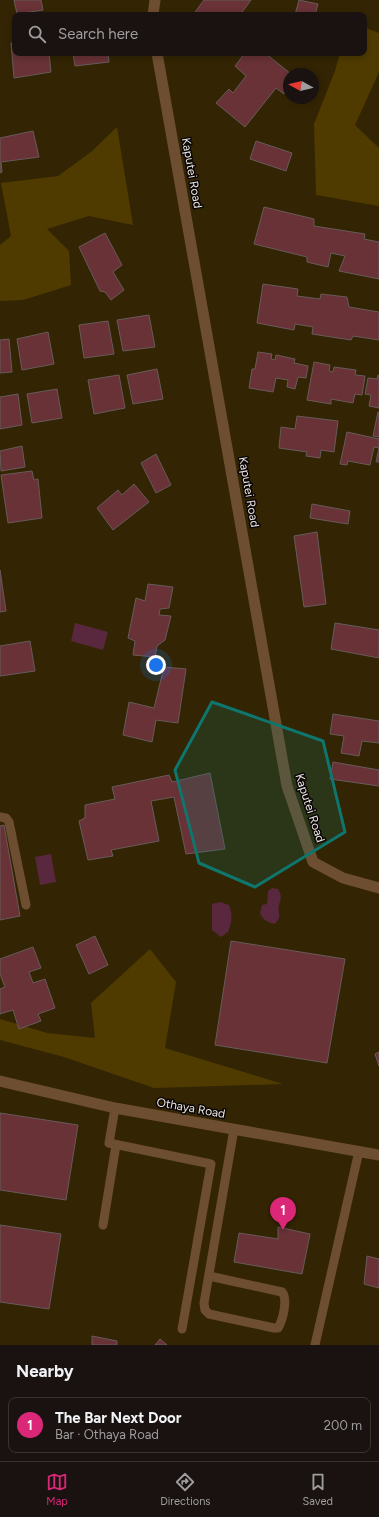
<!DOCTYPE html>
<meta charset="utf-8">
<style>
:root{--surface:#1a1210;--page:#27201e;--text:#f1f3f6;--muted:#9f9e9f;--line:#383230;--accent:#db2777}
body{margin:0;font-family:Figtree,sans-serif;background:var(--page);color:var(--text)}
.compass{position:absolute;left:283px;top:68px;width:36px;height:36px;border-radius:50%;background:var(--surface);box-shadow:0 2px 6px #0003;rotate:278deg}
.you{position:absolute;left:156px;top:665px;width:14px;height:14px;margin:-10px;border:3px solid #fff;border-radius:50%;background:#1a73e8;box-shadow:0 0 0 6px #1a73e833}
.badge{display:grid;place-items:center;width:26px;height:26px;border-radius:50%;background:var(--accent);color:#fff;font-size:13px;font-weight:700}
.pin{position:absolute;translate:-50% -33px;filter:drop-shadow(0 1px 2px #0008)}
.pin::after{content:'';position:absolute;top:21px;width:14px;height:12px;background:inherit;clip-path:polygon(0 0,100% 0,50% 100%)}
.list{margin:0;padding:0;list-style:none}
h2{display:flex;justify-content:space-between;align-items:center;height:52px;margin:0;padding:0 16px;font-size:17px}
h2 small{font-size:13px;font-weight:400;color:var(--muted)}
.list li{display:grid;grid-template-columns:26px 1fr auto;gap:12px;align-items:center;box-sizing:border-box;height:56px;margin:0 8px 8px;padding:0 8px;border:1px solid var(--line);border-radius:8px}
.list b{display:block;font-size:15px;white-space:nowrap}
.list p{margin:0;font-size:13px;white-space:nowrap;color:var(--muted)}
.list em{font-size:13px;font-style:normal;color:var(--muted)}
.icon{flex:none;width:22px;height:22px;fill:none;stroke:currentColor;stroke-width:2;stroke-linecap:round;stroke-linejoin:round}
.map{position:relative;flex:none;width:379px;height:1345px;overflow:hidden}
.search{position:absolute;background:var(--surface);box-shadow:0 2px 6px #0003;left:12px;right:12px;top:12px;height:44px;display:flex;align-items:center;gap:10px;box-sizing:border-box;padding:0 14px;border-radius:8px;color:var(--muted);font-size:15px}
.sheet{height:116px;background:var(--surface)}
nav{display:flex;justify-content:space-around;align-items:center;box-sizing:border-box;height:56px;border-top:1px solid var(--line);background:var(--surface);font-size:11px;color:var(--muted)}
nav a{display:grid;justify-items:center;gap:2px}
nav .on{color:var(--accent)}
.map>svg:first-child{display:block}
</style>
<div class="map">
<svg width="379" height="1345" viewBox="0 0 379 1345">
<rect width="100%" height="100%" fill="#221815"/>
<path fill="#332503" fill-rule="evenodd" d="M0,0H379V1345H0ZM15,15H364V53H15ZM289,74H313V98H289Z"/>
<path fill="#4f3b00" d="M364,27L379,33V72L355,125L379,148V206L316,195L314,124L335,71L340,53H364Z
M117,127L133,225L89,216L47,229L69,251L71,285L23,300L0,301V245L11,236L1,183L58,176L91,152Z
M150,949L176,982L165,1048L283,1084L154,1088L64,1057L0,1040V1019L47,1033L95,1038L91,1003Z"/>
<path fill="#59283e" d="M75,623L108,632L103,650L71,641Z
M51,854L56,882L40,885L35,857Z
M272,888L278,889C282,896 281,898 279,905C277,914 283,915 275,924C267,922 263,920 260,913L262,905L267,904L268,891Z
M220,902L229,905C233,915 232,922 228,932L221,937L212,930V904Z"/>
<path fill="#683236" stroke="#675b5b" d="M14,0H41L43,10L17,14Z
M204,0H251L240,15H193Z
M299,0L318,4L315,15H295Z
M11,43H15V53H49L51,72L14,78Z
M73,53H108L109,62L75,66Z
M245,53H265L291,74H289V86L284,94L276,88L245,127L216,103L229,89L233,93L246,76L235,66Z
M33,131L39,157L1,162L2,172L0,173V138Z
M256,141L292,153L286,171L250,159Z
M264,207L314,219V226L365,234L364,239L379,242V279L339,271L345,256L331,253L328,267L307,262V257L254,244Z
M105,233L122,265L113,272L124,290L111,300L105,292L100,291L79,247Z
M263,284L298,289L297,296L320,299L321,294L347,297L349,307L379,312V340L353,336L351,340L312,334L313,327L295,324L294,330L257,323Z
M149,315L155,347L123,351L117,320Z
M108,321L114,354L84,358L79,325Z
M48,332L54,364L22,370L17,339Z
M9,339L12,372L0,373V340Z
M258,352L272,354L271,359L275,360L276,355L295,359L294,363L308,366L306,378L298,377L295,389L287,387L288,380L276,378L273,392L249,388L252,369H255Z
M314,362L330,365L329,371L333,372L334,367L356,370L355,375L365,376L362,395L355,394L353,403L331,399V404L307,400Z
M157,369L163,399L133,404L127,375Z
M119,375L125,408L94,414L88,380Z
M378,375H379V408L369,406L371,395L365,394L368,378L377,379Z
M57,389L62,418L32,423L27,394Z
M18,394L22,425L0,429V397Z
M378,412H379V437L373,436Z
M297,416L338,421L334,452L321,450L320,458L306,456L307,452L279,448L281,427L295,429Z
M347,432L379,439V462H376L379,448L374,447L370,465L348,461L347,465L340,464Z
M22,446L25,467L1,471L0,451Z
M156,454L171,485L156,493L141,463Z
M32,471L34,480L38,479L42,518L8,523L1,475Z
M134,484L149,502L113,530L97,508L118,490L122,495Z
M312,504L350,511L348,524L310,518Z
M317,532L326,604L304,607L294,536Z
M0,570L6,611L0,612Z
M148,584L173,587L169,608L160,609L159,615L171,616L165,640L157,646L155,657L133,655L135,641L128,638L136,598L145,601Z
M335,623L379,630V658L331,649Z
M30,641L35,671L0,676V646Z
M164,667L186,669L178,723L156,720L152,742L123,735L129,702L154,708Z
M333,714L379,721V743L362,741L359,756L341,753L344,736L330,734Z
M333,762L379,770V786L330,779Z
M210,773L225,849L186,854L174,797L151,801L159,841L111,850L113,856L88,860L79,821L85,818V805L115,799L112,787L169,775L172,782Z
M4,825L20,916L0,920V826Z
M95,936L108,965L89,974L76,945Z
M231,941L345,959L327,1063L215,1045Z
M33,947L41,968L29,972L33,983L45,979L55,1008L38,1014L41,1021L19,1029L13,1010L0,1014V989L5,987L0,974V959Z
M379,1052V1066L375,1054Z
M0,1113L78,1125L66,1200L0,1190Z
M0,1225L61,1234L49,1309L0,1302Z
M278,1227L310,1234L302,1274L234,1262L239,1233L278,1239Z
M367,1256L379,1259V1288L364,1284Z
M92,1336L117,1341V1345H92Z
M160,1339L167,1345H155Z"/>
<g fill="none" stroke-linecap="round" stroke-linejoin="round">
<path stroke="#6e4e30" stroke-width="9" d="M0,817L6,818L9,822L26,905
M115,1108L109,1143L211,1164L182,1329
M103,1225L116,1145
M209,1276L282,1292C288,1299 283,1320 278,1328H274L209,1314L205,1310L204,1303L234,1129
M315,1345L359,1151"/>
<path stroke="#6e4e30" stroke-width="11" d="M153,15L155,0
M157,53L287,786L313,862L343,878L379,888
M0,1081L115,1108L379,1155"/>
</g>
<path fill="#0f766e" fill-opacity="0.2" stroke="#0f766e" stroke-width="3" stroke-linejoin="round" d="M212,702L323,741L345,832L255,887L199,863L175,770Z"/>
<g text-anchor="middle" dominant-baseline="central" stroke-width="3" stroke-linejoin="round" paint-order="stroke">
<g font-size="12" fill="#ece5e3" stroke="#080504">
<text transform="translate(192 173) rotate(80)">Kaputei Road</text>
<text transform="translate(249 492) rotate(80)">Kaputei Road</text>
<text transform="translate(310 808) rotate(72)">Kaputei Road</text>
<text transform="translate(191 1108) rotate(10)">Othaya Road</text>
</g>
</g>
</svg>
<svg class="compass" viewBox="-18 -18 36 36"><path d="M0-13l5 13h-10z" fill="#e53935"/><path d="M0 13l5-13h-10z" fill="#9f9e9f"/></svg>
<div class="you"></div>
<div class="pin badge" style="left:283px;top:1230px">1</div>
<div class="search"><svg class="icon" aria-label="search" viewBox="0 0 24 24"><circle cx="10" cy="10" r="6"/><path d="M15 15l6 6"/></svg>Search here</div>
</div>
<section class="sheet">
<h2>Nearby<small></small></h2>
<ul class="list">
<li><span class="badge">1</span><div><b>The Bar Next Door</b><p>Bar · Othaya Road</p></div><em>200 m</em></li>
</ul>
</section>
<nav>
<a class="on"><svg class="icon" aria-label="map" viewBox="0 0 24 24"><path d="M3 6l6-2 6 2 6-2v14l-6 2-6-2-6 2zM9 4v14M15 6v14"/></svg>Map</a>
<a><svg class="icon" aria-label="directions" viewBox="0 0 24 24"><path d="M12 3l9 9-9 9-9-9zM9 14v-3h6M13 9l2 2-2 2"/></svg>Directions</a>
<a><svg class="icon" aria-label="saved" viewBox="0 0 24 24"><path d="M7 4h10v16l-5-4-5 4z"/></svg>Saved</a>
</nav>
